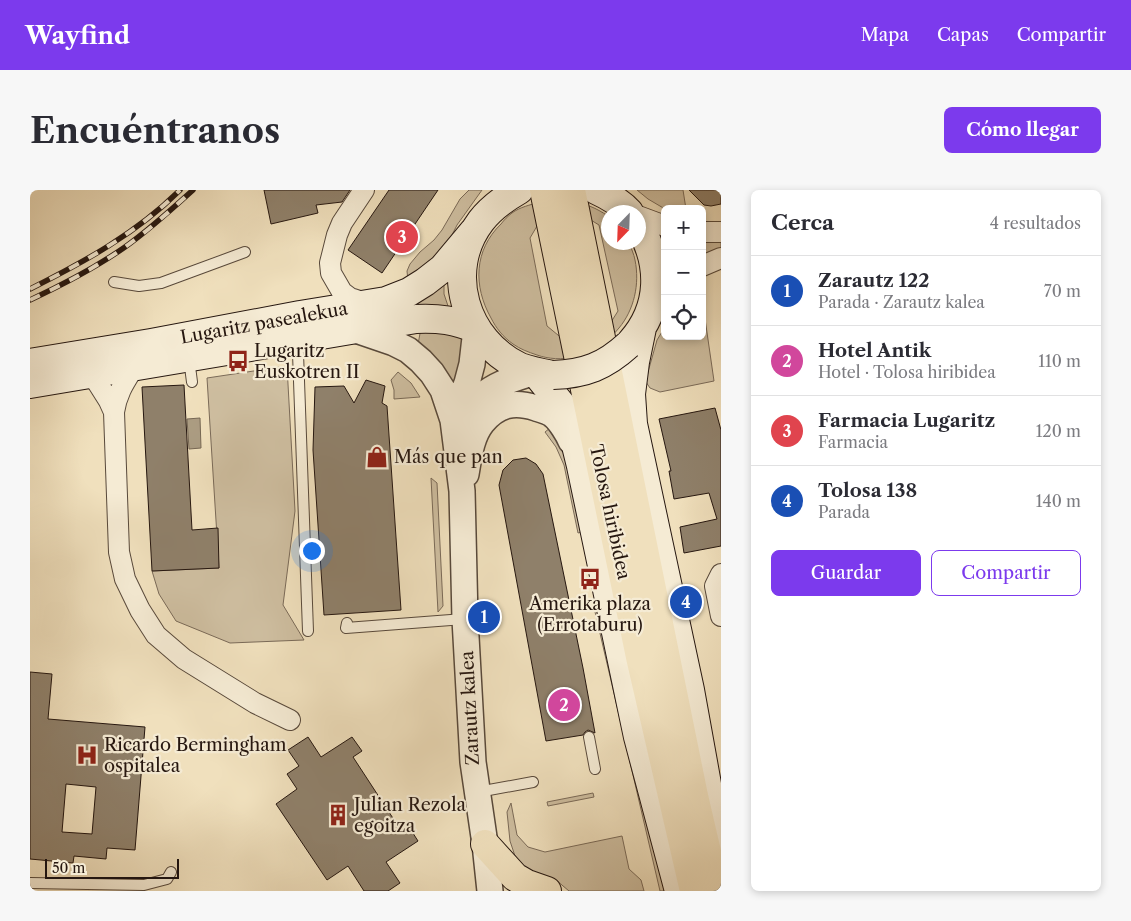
<!DOCTYPE html>
<html lang="es">
<meta charset="utf-8">
<style>
:root{--surface:#fff;--page:#f7f7f7;--text:#2b2b33;--muted:#7c7c81;--line:#e1e1e2;--accent:#7c3aed}
body{margin:0;font-family:"Libre Caslon Text",serif;background:var(--page);color:var(--text)}
.controls{position:absolute;right:15px;top:15px;display:grid;overflow:hidden;border-radius:8px;box-shadow:0 2px 8px #0003}
.controls button{width:45px;height:45px;display:grid;place-items:center;padding:0;border:0;border-bottom:1px solid var(--line);background:var(--surface);color:var(--text);font:25px sans-serif}
.compass{position:absolute;left:571px;top:15px;width:45px;height:45px;border-radius:50%;background:var(--surface);box-shadow:0 2px 8px #0003;rotate:203deg}
.scale{position:absolute;left:15px;bottom:12px;width:134px;box-sizing:border-box;padding-left:5px;border:2px solid #261710;border-top:0;font-size:14px;line-height:18px;white-space:nowrap;color:#261710;-webkit-text-stroke:4px #f5ebd4;paint-order:stroke}
.you{position:absolute;left:281px;top:360px;width:18px;height:18px;margin:-12px;border:4px solid #fff;border-radius:50%;background:#1a73e8;box-shadow:0 0 0 8px #1a73e833}
.badge{display:grid;place-items:center;width:32px;height:32px;border-radius:50%;background:var(--accent);color:#fff;font-size:16px;font-weight:700}
.pin{position:absolute;translate:-50% -50%;border:2px solid #fff;box-shadow:0 1px 5px #0006}
.list{margin:0;padding:0;list-style:none}
h2{display:flex;justify-content:space-between;align-items:center;height:65px;margin:0;padding:0 20px;font-size:21px}
h2 small{font-size:16px;font-weight:400;color:var(--muted)}
.list li{display:grid;grid-template-columns:32px 1fr auto;gap:15px;align-items:center;box-sizing:border-box;height:70px;padding:0 20px;border-top:1px solid var(--line)}
.list b{display:block;font-size:19px;white-space:nowrap}
.list p{margin:0;font-size:16px;white-space:nowrap;color:var(--muted)}
.list em{font-size:16px;font-style:normal;color:var(--muted)}
.actions{display:flex;gap:10px;padding:15px 20px}
.actions a{flex:1;padding:11px 0;border:1px solid var(--accent);border-radius:8px;text-align:center;font-size:18px;color:var(--accent)}
.actions .main{background:var(--accent);color:#fff}
.icon{flex:none;width:28px;height:28px;fill:none;stroke:currentColor;stroke-width:2;stroke-linecap:round;stroke-linejoin:round}
.map{position:relative;flex:none;width:691px;height:701px;overflow:hidden;border-radius:8px}
header{display:flex;align-items:center;gap:30px;box-sizing:border-box;height:70px;padding:0 25px;background:var(--accent);color:#fff}
header strong{font-size:24px}
nav{display:flex;gap:28px;margin-inline-start:auto;font-size:18px}
.intro{display:flex;align-items:center;justify-content:space-between;box-sizing:border-box;height:120px;padding:0 30px}
h1{margin:0;font-size:35px}
.button{padding:12px 22px;border-radius:8px;background:var(--accent);color:#fff;font-size:18px;font-weight:700}
main{display:flex;gap:30px;padding:0 30px}
aside{flex:1;background:var(--surface);border-radius:8px;box-shadow:0 2px 8px #0003}
.map>svg:first-child{display:block}
</style>
<header>
<strong>Wayfind</strong>
<nav><a>Mapa</a><a>Capas</a><a>Compartir</a></nav>
</header>
<div class="intro"><h1>Encuéntranos</h1><a class="button">Cómo llegar</a></div>
<main>
<div class="map">
<svg width="691" height="701" viewBox="0 0 691 701">
<rect width="100%" height="100%" fill="#f0e0bd"/>
<filter id="stains"><feTurbulence type="fractalNoise" baseFrequency=".004" numOctaves="4"/><feColorMatrix values="0 0 0 0 .2 0 0 0 0 .09 0 0 0 0 .02 0 0 0 .5 -.17"/></filter>
<radialGradient id="worn" r=".72"><stop offset=".6" stop-color="#630" stop-opacity="0"/><stop offset="1" stop-color="#630" stop-opacity=".3"/></radialGradient>
<path fill="#cebea0" stroke="#7a6a58" fill-rule="evenodd" d="M439,0H452L427,35L418,53L407,69L378,91L377,81L380,74L390,62L404,50L412,40L430,9Z
M607,0H653L656,19H635L618,9Z
M510,12C539,12 553,9 578,26V52L599,53C601,58 604,64 605,70C610,94 604,120 589,138C579,150 572,154 558,160C554,162 549,165 544,167C533,170 518,169 507,165C498,162 490,159 483,154C473,147 466,138 461,128C443,96 444,60 471,34C474,30 478,26 482,23C490,17 500,15 510,12ZM551,24L569,35L588,121L576,140L534,150L517,136L500,48L510,31Z
M691,51V59L672,65V53Z
M414,90V104L419,119H388L386,110Z
M672,108L684,191L630,202L620,198L616,192L618,182L627,150L635,137V146H672Z
M391,138L428,143L434,154L422,209L387,160Z
M257,176L265,321L253,415L274,450L200,453L146,431L129,404L122,381L189,378L177,188Z
M368,182L381,193L390,207L364,209V200L361,190Z
M520,238L533,260L541,286L552,342L548,343L534,275L526,257L515,242Z
M401,288L407,293L413,416L408,422Z
M566,408L637,701H630L562,409Z
M563,603L564,607L518,616L517,612Z
M481,613L487,645L498,657L515,662L592,646L599,679L611,690L614,701H539L526,690L494,679L486,669L480,651L477,622Z"/>
<path fill="#ab9c82" stroke="#766754" d="M170,228L171,258L159,259L157,229Z"/>
<path fill="#8f806a" stroke="#261710" fill-rule="evenodd" d="M234,0H320L312,12L286,15L288,23L241,34Z
M359,0H408L352,83L318,60Z
M659,0H691V14L681,16L674,15Z
M336,190L355,196L352,213L357,216L371,420L294,425L283,260L285,197L314,196L324,213Z
M154,195L162,340L188,338L189,378L122,381L112,197Z
M685,218L691,240V356L654,363L650,337L687,329L679,303L644,309L639,281H641L629,229Z
M496,268L506,274L513,284L553,478L565,543L558,540L555,542L553,545L516,551L469,295L473,280L483,270Z
M0,482L22,484L18,529L115,537L105,660L77,658L76,669L44,666L43,673L0,669ZM36,594L66,597L62,644L32,642Z
M278,547L291,567L322,547L332,561L323,567L372,642L379,637L388,651L356,672L370,693L358,701H334L318,676L297,690L246,614L267,599L257,584L269,576L258,560Z"/>
<g fill="none" stroke-linecap="round" stroke-linejoin="round">
<g stroke="#58493b" stroke-width="12">
<path id="service" d="M84,92L109,96L131,93L215,62
M265,151L268,163L278,441
M159,169L162,192
M317,433L316,438L434,429
M559,547L565,579
M448,602L503,592
M0,693L114,695L137,689L141,682"/>
</g>
<g stroke="#58493b" stroke-width="22">
<path id="minor" d="M334,0L312,33L307,45L300,73L301,83L312,102L320,108L339,114
M608,26L635,36
M672,42H691
M672,76L691,68
M104,177C94,193 87,203 84,222L89,362L95,389L110,420L126,445L154,469L225,513L260,530
M57,184L67,192L79,211L84,222
M691,384L685,396L691,426"/>
</g>
<g stroke="#58493b" stroke-width="28">
<path id="tertiary" d="M323,139L364,153L378,160L391,171L402,183L413,200L423,230L432,301L435,429L443,572L455,654L460,701
M423,230L437,193L442,174L446,139
M433,242C437,230 442,216 451,207C466,193 487,188 505,182
M436,284C439,267 441,247 452,233C468,214 484,211 506,218C512,220 520,222 524,226C530,231 538,244 541,251"/>
</g>
<g stroke="#261710" stroke-width="30">
<path id="secondary" d="M489,0C475,8 461,18 451,31C413,81 435,151 490,177C501,181 512,183 523,185
M566,0C579,6 590,12 599,22
M612,138L605,172L601,204L603,234L660,500L686,644L689,664
M601,152C632,117 632,73 608,34
M0,173L121,153L270,125L356,111L379,102L395,92L413,78L444,41
M505,182L534,218L540,231L551,276L608,547L649,701
M0,194L386,129C409,128 425,130 446,139"/>
</g>
<g stroke="#261710" stroke-width="30">
<path id="primary" d="M514,0L610,467L664,701
M541,0L664,606L686,701"/>
</g>
<g stroke="#261710" stroke-width="30">
<path id="motorway" d="M455,654L485,687L497,694L517,701"/>
</g>
<use href="#service" stroke="#f5ebd4" stroke-width="10"/>
<use href="#minor" stroke="#f5ebd4" stroke-width="20"/>
<use href="#tertiary" stroke="#f5ebd4" stroke-width="25"/>
<use href="#secondary" stroke="#f5ebd4" stroke-width="28"/>
<use href="#primary" stroke="#f0e0bd" stroke-width="28"/>
<use href="#motorway" stroke="#f0e0bd" stroke-width="28"/>
<g stroke="#261710" stroke-width="5.5">
<path id="rail" d="M0,99C54,72 107,43 150,0
M0,110C32,95 65,78 95,57C119,40 141,20 163,0"/>
</g>
<use href="#rail" stroke="#f5ebd4" stroke-width="4" stroke-dasharray="11" stroke-linecap="butt"/>
<g stroke="#261710" stroke-width="30" stroke-linecap="butt">
<path id="secondary-bridge" d="M523,185C555,184 575,176 598,155"/>
</g>
<use href="#secondary-bridge" stroke="#f5ebd4" stroke-width="28"/>
</g>
<defs>
<g id="bus-bare" transform="scale(1.725)"><path d="M-5-6H5V4H4V6H2V4H-2V6H-4V4H-5ZM-3.5-4V0h7V-4ZM-3.5 1.2v1.5H-2V1.2ZM2 1.2v1.5H3.5V1.2Z" fill="#8f2418" stroke="#f5ebd4" stroke-width="2.5" paint-order="stroke"/></g>
<g id="shop-bare" transform="scale(1.725)"><path d="M-5-2.5h2.3a2.7 3.5 0 0 1 5.4 0H5L5.5 6h-11ZM-1.5-2.5h3a1.5 2.3 0 0 0-3 0Z" fill="#8f2418" stroke="#f5ebd4" stroke-width="2.5" paint-order="stroke"/></g>
<g id="hospital-bare" transform="scale(1.725)"><path d="M-5-5h3v3.5h4V-5h3V5h-3V1.5h-4V5h-3Z" fill="#8f2418" stroke="#f5ebd4" stroke-width="2.5" paint-order="stroke"/></g>
<g id="building-bare" transform="scale(1.725)"><path d="M-4-6H4V6H1V3H-1V6H-4ZM-2.5-4.3h1.7v1.8h-1.7ZM.8-4.3h1.7v1.8H.8ZM-2.5-1h1.7V.8h-1.7ZM.8-1h1.7V.8H.8Z" fill="#8f2418" stroke="#f5ebd4" stroke-width="2.5" paint-order="stroke"/></g>
</defs>
<g fill-rule="evenodd">
<use href="#bus-bare" x="208" y="171"/>
<use href="#shop-bare" x="347" y="267"/>
<use href="#bus-bare" x="560" y="389"/>
<use href="#hospital-bare" x="57" y="565"/>
<use href="#building-bare" x="308" y="625"/>
</g>
<g text-anchor="middle" dominant-baseline="central" stroke-width="4.5" stroke-linejoin="round" paint-order="stroke">
<g font-size="18" fill="#261710" stroke="#f5ebd4">
<text transform="translate(234 133) rotate(-10)">Lugaritz pasealekua</text>
<text transform="translate(580 322) rotate(78)">Tolosa hiribidea</text>
<text transform="translate(440 518) rotate(-93)">Zarautz kalea</text>
</g>
<g font-size="18" fill="#261710" stroke="#f5ebd4" text-anchor="start">
<text x="224" y="161">Lugaritz<tspan x="224" dy="21">Euskotren II</tspan></text>
<text x="364" y="267">Más que pan</text>
<text x="560" y="414" text-anchor="middle">Amerika plaza<tspan x="560" dy="21">(Errotaburu)</tspan></text>
<text x="74" y="555">Ricardo Bermingham<tspan x="74" dy="21">ospitalea</tspan></text>
<text x="324" y="615">Julian Rezola<tspan x="324" dy="21">egoitza</tspan></text>
</g>
</g>
<rect width="100%" height="100%" filter="url(#stains)"/>
<rect width="100%" height="100%" fill="url(#worn)"/>
</svg>
<div class="controls">
<button>+</button>
<button>−</button>
<button><svg class="icon" aria-label="locate" viewBox="0 0 24 24"><circle cx="12" cy="12" r="6"/><path d="M12 2v4M12 18v4M2 12h4M18 12h4"/></svg></button>
</div>
<svg class="compass" viewBox="-18 -18 36 36"><path d="M0-13l5 13h-10z" fill="#e53935"/><path d="M0 13l5-13h-10z" fill="#7c7c81"/></svg>
<div class="scale">50 m</div>
<div class="you"></div>
<div class="pin badge" style="left:454px;top:427px;background:#1a4fb4">1</div>
<div class="pin badge" style="left:534px;top:515px;background:#d1479c">2</div>
<div class="pin badge" style="left:372px;top:47px;background:#e0444e">3</div>
<div class="pin badge" style="left:656px;top:412px;background:#1a4fb4">4</div>
</div>
<aside>
<h2>Cerca<small>4 resultados</small></h2>
<ul class="list">
<li><span class="badge" style="background:#1a4fb4">1</span><div><b>Zarautz 122</b><p>Parada · Zarautz kalea</p></div><em>70 m</em></li>
<li><span class="badge" style="background:#d1479c">2</span><div><b>Hotel Antik</b><p>Hotel · Tolosa hiribidea</p></div><em>110 m</em></li>
<li><span class="badge" style="background:#e0444e">3</span><div><b>Farmacia Lugaritz</b><p>Farmacia</p></div><em>120 m</em></li>
<li><span class="badge" style="background:#1a4fb4">4</span><div><b>Tolosa 138</b><p>Parada</p></div><em>140 m</em></li>
</ul>
<div class="actions"><a class="main">Guardar</a><a>Compartir</a></div>
</aside>
</main>
